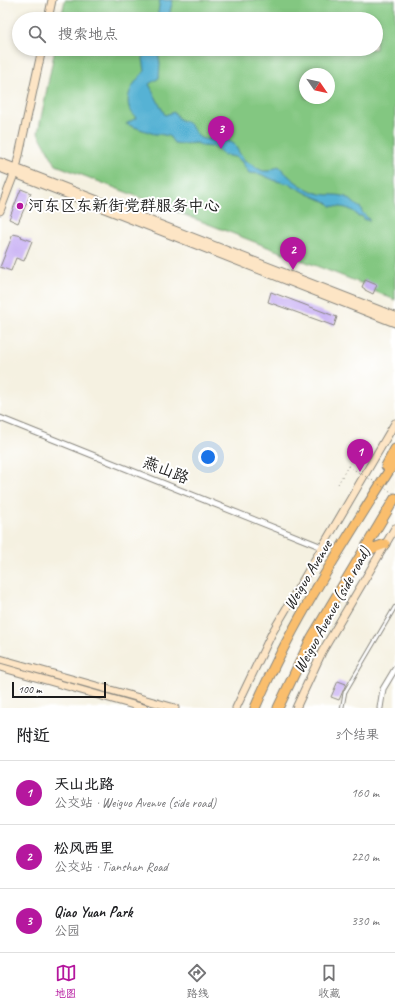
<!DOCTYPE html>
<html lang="zh">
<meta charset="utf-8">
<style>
:root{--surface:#fff;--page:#f6f6f6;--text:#202124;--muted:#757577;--line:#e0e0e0;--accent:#b5179e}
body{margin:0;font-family:Caveat,"LXGW WenKai TC",sans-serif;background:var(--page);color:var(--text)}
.compass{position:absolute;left:299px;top:68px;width:36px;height:36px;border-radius:50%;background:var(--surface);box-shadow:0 2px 6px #0003;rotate:124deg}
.scale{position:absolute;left:12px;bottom:10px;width:94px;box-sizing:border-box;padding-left:4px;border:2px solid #1c1c1c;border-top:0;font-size:11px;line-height:14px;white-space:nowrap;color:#1c1c1c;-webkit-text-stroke:3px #fff;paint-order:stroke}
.you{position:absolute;left:208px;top:457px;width:14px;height:14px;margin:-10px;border:3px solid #fff;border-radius:50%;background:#1a73e8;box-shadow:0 0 0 6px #1a73e833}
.badge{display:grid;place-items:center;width:26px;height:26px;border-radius:50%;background:var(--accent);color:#fff;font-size:13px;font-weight:700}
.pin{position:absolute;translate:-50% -33px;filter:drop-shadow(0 1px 2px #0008)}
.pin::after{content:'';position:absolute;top:21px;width:14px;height:12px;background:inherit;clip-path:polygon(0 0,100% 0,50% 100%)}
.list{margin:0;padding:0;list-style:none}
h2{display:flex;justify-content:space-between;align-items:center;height:52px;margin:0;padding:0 16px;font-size:17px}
h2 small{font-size:13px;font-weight:400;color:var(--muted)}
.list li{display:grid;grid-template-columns:26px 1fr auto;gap:12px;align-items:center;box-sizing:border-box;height:64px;padding:0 16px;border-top:1px solid var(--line)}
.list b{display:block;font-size:15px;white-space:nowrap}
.list p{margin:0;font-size:13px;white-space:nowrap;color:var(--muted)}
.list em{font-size:13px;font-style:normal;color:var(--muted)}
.icon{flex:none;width:22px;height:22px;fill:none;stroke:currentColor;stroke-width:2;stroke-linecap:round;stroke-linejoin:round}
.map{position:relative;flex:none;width:395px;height:708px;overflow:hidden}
.search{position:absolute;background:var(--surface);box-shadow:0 2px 6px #0003;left:12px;right:12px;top:12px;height:44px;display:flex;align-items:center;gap:10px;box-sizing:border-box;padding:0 14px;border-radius:22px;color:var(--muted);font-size:15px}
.sheet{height:244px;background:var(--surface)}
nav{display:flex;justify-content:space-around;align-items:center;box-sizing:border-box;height:56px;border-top:1px solid var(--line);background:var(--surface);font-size:11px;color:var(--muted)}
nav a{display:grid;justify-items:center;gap:2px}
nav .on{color:var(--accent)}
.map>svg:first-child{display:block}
</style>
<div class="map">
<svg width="395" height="708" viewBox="0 0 395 708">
<rect width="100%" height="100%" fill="#fff"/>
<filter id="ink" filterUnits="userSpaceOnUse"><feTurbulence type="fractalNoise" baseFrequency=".025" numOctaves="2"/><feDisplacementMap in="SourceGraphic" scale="8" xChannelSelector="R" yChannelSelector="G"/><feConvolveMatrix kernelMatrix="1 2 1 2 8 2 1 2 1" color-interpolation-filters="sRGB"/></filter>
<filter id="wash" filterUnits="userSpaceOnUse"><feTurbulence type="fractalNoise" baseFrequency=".012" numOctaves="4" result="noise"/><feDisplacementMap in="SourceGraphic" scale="16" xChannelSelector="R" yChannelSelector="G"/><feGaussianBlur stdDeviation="0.9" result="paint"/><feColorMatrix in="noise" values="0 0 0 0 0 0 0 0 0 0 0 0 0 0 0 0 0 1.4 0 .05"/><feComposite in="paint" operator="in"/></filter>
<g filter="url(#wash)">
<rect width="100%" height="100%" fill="#f5f1e1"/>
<path fill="#83c781" stroke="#50724e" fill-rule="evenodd" d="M65,0H395V300L374,291L376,285L365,280L363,284L56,165L38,133L55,49H376V19H61ZM305,74H329V98H305Z"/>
<path fill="#56b2d4" stroke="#396778" d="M160,0H173L170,11L171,19H157Z
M145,49H159L158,51L160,64L159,78L149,84L165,115L174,112L180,120C197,122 192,142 210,139C213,139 215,137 219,137L223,140L229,141L234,144L243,159L257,168L263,171H269L279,166C289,178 302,188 317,193C326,196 334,194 343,196C350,197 354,205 361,208L362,212L370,220H365L362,216L358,217C353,207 341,207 331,206L327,202L308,194L290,184L276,181L260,174L249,173L241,161L235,157L224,155L215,147L202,146L197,143L183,144L174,143L169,136L159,134H154L126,124L136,118C134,115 130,111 129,107C125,93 136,80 145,71L143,58Z"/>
<g id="blocks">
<path fill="#c3a9f3" d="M21,189L31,193L18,223L9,219Z
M13,234L22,236L21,237L32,241L24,261L16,258L11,271L0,267Z
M365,280L377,285L373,294L365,290V289L362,287Z
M271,292L337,317L334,326L268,302Z
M338,681L346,684L339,700L331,697Z"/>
</g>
</g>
<g filter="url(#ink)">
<use href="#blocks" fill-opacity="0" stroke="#88867e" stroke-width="1"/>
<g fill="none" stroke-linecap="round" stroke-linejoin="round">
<g stroke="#88867e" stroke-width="4.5">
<path id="lane" d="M342,708L345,692L395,607"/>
</g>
<g stroke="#88867e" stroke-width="7">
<path id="street" d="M0,418L322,547
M380,708L383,689L395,669"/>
</g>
<g stroke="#88867e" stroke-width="9">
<path id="secondary" d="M48,19L52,0
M0,162L395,316
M0,168L395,323
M0,211L16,169L42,49
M0,659L175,708
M0,667L144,708
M236,708L272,633L395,423
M296,708L322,652L395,528"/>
</g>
<g stroke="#88867e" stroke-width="11">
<path id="highway" d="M386,466L395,449
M363,552L385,544
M255,708C292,621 345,542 395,461
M278,708L312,637L395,498"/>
</g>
<path stroke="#88867e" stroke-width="1" stroke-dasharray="1 3" stroke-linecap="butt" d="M338,484L348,466L364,443"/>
<use href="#lane" stroke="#fff" stroke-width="2.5"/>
<use href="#street" stroke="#fff" stroke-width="5"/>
<use href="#secondary" stroke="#fde5c5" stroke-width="7"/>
<use href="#highway" stroke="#fabe6d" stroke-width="9"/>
<path stroke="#88867e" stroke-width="1" stroke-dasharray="1 3" stroke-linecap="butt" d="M348,466L395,494"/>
</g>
</g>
<circle fill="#b5179e" stroke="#fff" stroke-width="1.5" cx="20" cy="206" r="4"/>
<g text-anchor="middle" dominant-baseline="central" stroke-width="4" stroke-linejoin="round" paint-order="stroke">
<g font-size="16" fill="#1c1c1c" stroke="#fff" text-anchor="start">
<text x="28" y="206">河东区东新街党群服务中心</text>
</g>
<g font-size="16" fill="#1c1c1c" stroke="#fff">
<text transform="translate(166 470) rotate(22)">燕山路</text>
<text transform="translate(308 575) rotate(-59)">Weiguo Avenue</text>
<text transform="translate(332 610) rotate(-61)">Weiguo Avenue (side road)</text>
</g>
</g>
</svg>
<svg class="compass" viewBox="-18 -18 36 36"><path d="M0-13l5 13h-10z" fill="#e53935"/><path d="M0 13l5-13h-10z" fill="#757577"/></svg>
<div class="scale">100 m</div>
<div class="you"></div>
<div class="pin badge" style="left:360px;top:472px">1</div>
<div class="pin badge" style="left:293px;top:270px">2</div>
<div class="pin badge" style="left:221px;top:149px">3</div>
<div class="search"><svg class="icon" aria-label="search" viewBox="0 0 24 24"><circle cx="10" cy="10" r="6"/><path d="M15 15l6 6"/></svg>搜索地点</div>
</div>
<section class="sheet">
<h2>附近<small>3个结果</small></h2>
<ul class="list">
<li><span class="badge">1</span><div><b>天山北路</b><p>公交站 · Weiguo Avenue (side road)</p></div><em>160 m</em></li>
<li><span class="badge">2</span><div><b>松风西里</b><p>公交站 · Tianshan Road</p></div><em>220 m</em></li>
<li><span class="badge">3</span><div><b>Qiao Yuan Park</b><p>公园</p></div><em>330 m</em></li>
</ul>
</section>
<nav>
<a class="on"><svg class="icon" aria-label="map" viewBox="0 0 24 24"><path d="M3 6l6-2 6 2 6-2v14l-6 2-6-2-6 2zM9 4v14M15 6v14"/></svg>地图</a>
<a><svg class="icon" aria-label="directions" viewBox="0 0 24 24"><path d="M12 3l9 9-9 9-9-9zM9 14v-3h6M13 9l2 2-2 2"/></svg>路线</a>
<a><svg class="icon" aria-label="saved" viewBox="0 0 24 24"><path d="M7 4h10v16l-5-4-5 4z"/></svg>收藏</a>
</nav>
